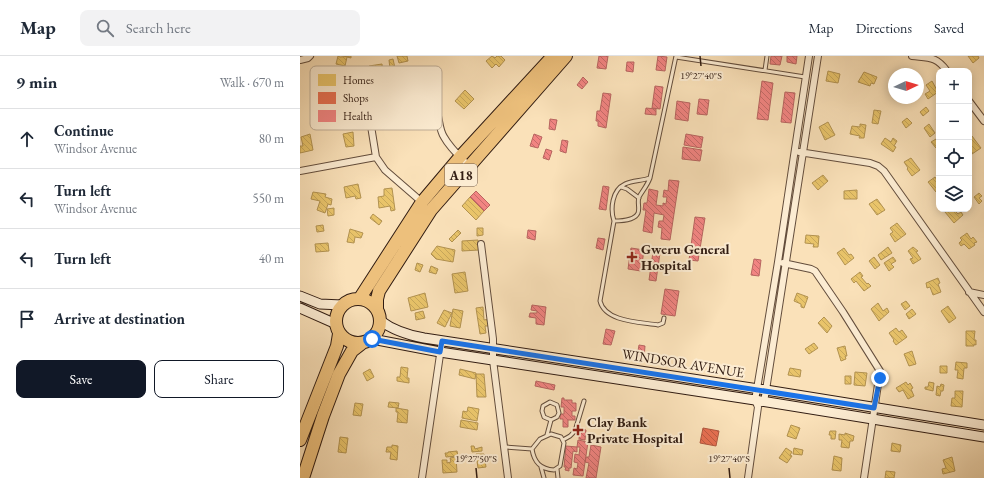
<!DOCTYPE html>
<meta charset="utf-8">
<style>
:root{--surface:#fff;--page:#f2f2f3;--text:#1f2937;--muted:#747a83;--line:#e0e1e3;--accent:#111827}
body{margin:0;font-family:"EB Garamond",serif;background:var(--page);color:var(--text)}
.controls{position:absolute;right:12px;top:12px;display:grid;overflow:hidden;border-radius:8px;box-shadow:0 2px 10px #0003}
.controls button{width:36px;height:36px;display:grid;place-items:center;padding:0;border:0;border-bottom:1px solid var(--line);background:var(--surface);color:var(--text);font:20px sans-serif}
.compass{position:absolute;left:588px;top:12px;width:36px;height:36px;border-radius:50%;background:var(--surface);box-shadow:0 2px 10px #0003;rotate:86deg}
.stop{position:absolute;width:12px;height:12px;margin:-9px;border:3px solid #1a73e8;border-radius:50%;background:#fff}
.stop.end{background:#1a73e8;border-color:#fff;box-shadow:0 1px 4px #0008}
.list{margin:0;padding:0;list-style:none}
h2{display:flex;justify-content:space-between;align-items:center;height:52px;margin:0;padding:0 16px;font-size:17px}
h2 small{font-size:13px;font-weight:400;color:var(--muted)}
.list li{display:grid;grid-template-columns:26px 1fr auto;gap:12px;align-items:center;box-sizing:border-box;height:60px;padding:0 16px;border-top:1px solid var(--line)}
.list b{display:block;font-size:15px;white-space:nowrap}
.list p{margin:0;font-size:13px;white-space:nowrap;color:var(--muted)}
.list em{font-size:13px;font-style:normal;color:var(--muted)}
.actions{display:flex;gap:8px;padding:12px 16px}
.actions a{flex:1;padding:9px 0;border:1px solid var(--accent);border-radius:8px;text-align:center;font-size:14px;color:var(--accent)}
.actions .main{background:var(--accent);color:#fff}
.icon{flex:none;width:22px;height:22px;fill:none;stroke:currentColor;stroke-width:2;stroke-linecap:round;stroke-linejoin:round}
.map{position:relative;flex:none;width:684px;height:422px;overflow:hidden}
header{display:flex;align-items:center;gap:24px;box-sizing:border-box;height:56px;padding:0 20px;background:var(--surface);border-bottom:1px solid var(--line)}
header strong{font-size:19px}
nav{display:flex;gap:22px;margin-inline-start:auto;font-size:14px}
.search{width:280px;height:36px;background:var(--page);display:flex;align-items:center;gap:10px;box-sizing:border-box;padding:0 14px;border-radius:8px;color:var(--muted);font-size:15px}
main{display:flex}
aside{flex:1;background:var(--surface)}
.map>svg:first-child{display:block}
</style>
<header>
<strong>Map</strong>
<div class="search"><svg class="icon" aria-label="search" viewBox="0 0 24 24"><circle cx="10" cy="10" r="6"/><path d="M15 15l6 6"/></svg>Search here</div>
<nav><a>Map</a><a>Directions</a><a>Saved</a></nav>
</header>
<main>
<aside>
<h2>9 min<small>Walk · 670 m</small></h2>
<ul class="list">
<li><svg class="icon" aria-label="ahead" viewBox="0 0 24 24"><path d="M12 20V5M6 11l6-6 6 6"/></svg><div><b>Continue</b><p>Windsor Avenue</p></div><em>80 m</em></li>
<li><svg class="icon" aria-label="left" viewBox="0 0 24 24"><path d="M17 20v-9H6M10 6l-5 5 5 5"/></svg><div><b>Turn left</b><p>Windsor Avenue</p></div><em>550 m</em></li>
<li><svg class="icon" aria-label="left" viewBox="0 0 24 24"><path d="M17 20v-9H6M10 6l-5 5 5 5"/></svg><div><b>Turn left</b></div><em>40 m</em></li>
<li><svg class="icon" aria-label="arrive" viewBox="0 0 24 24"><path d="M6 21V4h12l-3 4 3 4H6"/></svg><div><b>Arrive at destination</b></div></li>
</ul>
<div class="actions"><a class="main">Save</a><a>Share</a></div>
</aside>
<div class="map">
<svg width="684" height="422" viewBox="0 0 684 422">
<defs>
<pattern id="homes-back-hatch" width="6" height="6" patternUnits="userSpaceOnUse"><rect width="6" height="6" fill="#e9c46a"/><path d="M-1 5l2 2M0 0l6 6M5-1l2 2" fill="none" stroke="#c8a85b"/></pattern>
<pattern id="shops-back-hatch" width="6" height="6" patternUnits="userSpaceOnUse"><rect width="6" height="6" fill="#e76f51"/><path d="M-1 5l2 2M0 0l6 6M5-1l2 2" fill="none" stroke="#bc5a42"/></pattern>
<pattern id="health-back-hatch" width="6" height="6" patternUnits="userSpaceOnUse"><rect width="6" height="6" fill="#f28482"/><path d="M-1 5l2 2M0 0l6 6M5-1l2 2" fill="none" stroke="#c56b69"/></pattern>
</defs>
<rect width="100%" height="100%" fill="#fae1b9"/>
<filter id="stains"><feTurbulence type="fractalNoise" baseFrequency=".005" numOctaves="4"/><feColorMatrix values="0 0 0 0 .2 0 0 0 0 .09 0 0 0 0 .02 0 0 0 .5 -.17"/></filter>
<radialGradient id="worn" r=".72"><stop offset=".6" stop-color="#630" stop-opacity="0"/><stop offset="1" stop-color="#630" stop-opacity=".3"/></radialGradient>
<path fill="url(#homes-back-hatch)" stroke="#b29250" d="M38,0L40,1L51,0V2L47,1L45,10L36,8Z
M97,0H107L108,5L99,7Z
M192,0L195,2L197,0H201L205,4L199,11L196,8L192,12L186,5Z
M668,0H678L679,2L673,7Z
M93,3L95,12L90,13L89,4Z
M82,8L83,15L78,16L80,27L72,28L69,10Z
M528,15L540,18L538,27L526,25Z
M564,16L577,21L574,28L571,27L570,30L558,26Z
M632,25L638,36L628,43L625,38L630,35L626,29Z
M165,34L174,43L164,53L155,45Z
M626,51L629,55L623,60L620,56Z
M574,54L581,55L578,68L572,67Z
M607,62L612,67L606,72L602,66Z
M528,66L535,79L525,84L519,71Z
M560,68L566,69L564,82H559L560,80L550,78L552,70L560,71Z
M629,68L635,77L630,81L624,72Z
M53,76L54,90L46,91L43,78Z
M10,78L13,94L0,97V90H3L1,81Z
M672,80L681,92L669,100V82Z
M585,82L591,86L593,82L597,85L594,90L596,91L593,96L581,88Z
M636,83L639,87V90L636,92L631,86Z
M611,102L620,114L612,120L607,113L608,112L604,106Z
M523,119L528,125L518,134L512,127Z
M635,121L639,127V134L636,136L628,126Z
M58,128L61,142L56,143L55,140L46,142L44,131Z
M92,132L95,154L91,155L90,150L79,152L78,141L84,140V133Z
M557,134V143H544V135Z
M13,136L26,138L25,141L32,143L31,149L28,148L25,157L17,154L20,145L11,143Z
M679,137L682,140L679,142L682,145L679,148L674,141Z
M170,141L184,155L176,164L162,150Z
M577,143L585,154L577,159L569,148Z
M34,152V159L28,160L27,153Z
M648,153H658L659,154L656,156L658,158L661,156L663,159L654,167L645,156Z
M73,158L82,165L79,169L70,162Z
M597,167L606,178L595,186L590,178L593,176L590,172Z
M23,169L24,175L17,176L16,170Z
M177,172H183V179L177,180Z
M50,173L63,177L61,182L55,181L54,187L47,186Z
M158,174L161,177L152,186L149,183Z
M667,177L671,183L673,181L677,186L674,187L675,189L669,193L664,188L661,190L659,187L662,184L660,182Z
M506,179L519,180L518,191H513L514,188L505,187Z
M178,184L179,194L162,195V185Z
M28,187L29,195L16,196L15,188Z
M137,190L155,194L153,206L136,203L131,198Z
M588,191L592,197L581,204L578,199Z
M613,191L618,195L616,196L621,203L613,208L610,203L613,202L608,195Z
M544,192L549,199L551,198L554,202L545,209L537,197Z
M574,201L580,209L575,213L569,205Z
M593,201L596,205L591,208L594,211L589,215L584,207Z
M117,207L123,209L120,216L115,214Z
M131,210L138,213L136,218L129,216Z
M165,216L168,235L155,237L152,218Z
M560,216L563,220L561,221L567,228L568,227L571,230L564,235L556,225L554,227L551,223Z
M638,222L640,227L638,228L641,236L633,239L630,231L627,232L626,227Z
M125,237L128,251L111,255L108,242Z
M497,237L508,241L504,252L501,251V248L494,245Z
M606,245L610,250L605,254L601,248Z
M578,247L583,255L587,252L589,256L579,265L571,253Z
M648,250L656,262L649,267L641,255Z
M183,251L184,264L189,263L190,270H185L186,277L180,278L176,252Z
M153,253L163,255L160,272L150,270Z
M612,253L616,258L609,263L606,258Z
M144,254L152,257L145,271L137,267Z
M123,255L125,262L116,264L115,257Z
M524,261L532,270L527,277L518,267Z
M596,272L599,276L602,274L607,281L596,289L593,285L594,284L589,277Z
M666,275H675L674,284H676V289L674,288V290H666Z
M514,287L518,292L509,298L505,293Z
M545,290L547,300H545L546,303L541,305L537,292Z
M612,295L616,308L609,310L604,298Z
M656,306L667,307V312H664L663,323L657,322L658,314H655Z
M640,310H647V317H640Z
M101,311L108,312L107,322H109V327L97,325V321H100Z
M490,312L501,314L500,321L488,319Z
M70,313L74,321L67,325L63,317Z
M160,313L176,317L175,323L159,319Z
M555,316L567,317L565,330L554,329Z
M176,318H184L186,341H177Z
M545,320H551V328H545Z
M606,326L608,329L610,327L613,332L611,333L614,340L608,343L603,334L599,336L596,332Z
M629,326L634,327L633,335L625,333V331H628Z
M641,328L644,329L643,335H641L640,340L636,339L637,330L640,331Z
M655,335H663L662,351L651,350L652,342H655Z
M89,346L99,347L98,352L88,351Z
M55,347L63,348L61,360L53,359Z
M168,351L179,353L177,365L162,362L163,355L167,356Z
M96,352L108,354L107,367L97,366L98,356H96Z
M161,364L178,367L177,374L160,371Z
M491,369L500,372L496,383L487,380Z
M530,375H536L535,383H531V379H529Z
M545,377L554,380L553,385H550L549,392L541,391L542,384H539V378L545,379Z
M40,381L48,382L46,397L38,396Z
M592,387L601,389L600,396L591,395Z
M92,389L98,390L97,404L90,403L91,396H86L87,391H92Z
M171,390H174L175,393L182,391V395L172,396Z
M486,392L492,396L490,399L492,400L487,407L479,402Z
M494,392L503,394L502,399L493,398Z
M157,395L158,400L146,401L145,397H148V396Z
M176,398H184L186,411L178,412Z
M534,400L542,402L541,415L532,414Z
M156,401L157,416L143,417L142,404H147V407L151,406L150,402Z
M652,401L655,415L643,418L642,413L646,412L643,404Z
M586,415L595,416L594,422H585Z"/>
<path fill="url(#shops-back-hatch)" stroke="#b0563e" d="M403,372L419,375L416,390L400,387Z"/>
<path fill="url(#health-back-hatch)" stroke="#b86560" d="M299,0H308L306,13L297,12Z
M358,0L367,1L365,15L356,14Z
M471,0H482L480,9L470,8Z
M487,0H497L496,8L487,6Z
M327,6H334L333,16L326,15Z
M283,21L288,26L282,33L277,29Z
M462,25L473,27L468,64L457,63Z
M355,30L363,31L360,53L352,52Z
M485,36L495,37L491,67L481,66Z
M303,37L311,38L306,72L298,70V65H296L297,55H300Z
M399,43L409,44L407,59L397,58Z
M377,45L390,47L388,65L375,63Z
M346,52L356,53V59L345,58Z
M250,63L257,64L255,74L249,73Z
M234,78L242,81L238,92L230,90Z
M386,78L403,81L401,92L384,89Z
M262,84L268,85L266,97L260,95Z
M383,91L402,94L400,105L382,103Z
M246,93L252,95L249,104L243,102Z
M369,124L379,125L370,184L361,183L362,172L358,171L359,165H363L364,159L354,157L352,177L343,175L346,154H343L344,147H347L349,133L358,135L356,149L363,150V147L366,148L367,141H363L364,134L368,135Z
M303,130L309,131L306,154L299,153Z
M176,135L190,149L184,155L170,141Z
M395,161L405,162L398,205L389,204Z
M228,174L236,175L235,184L227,182Z
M298,182L305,183L303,194L296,192Z
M331,192L344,194L341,215L328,213Z
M353,196L360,197L356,225L349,224Z
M454,203L461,204L459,220L451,219Z
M365,233L379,235L375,260L361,258Z
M232,249L246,251L244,269L236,268V262L229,261L230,257H237V255L231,254Z
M306,273L315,275L311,289L303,288Z
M339,289L345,290L344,302L337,301Z
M236,325L255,329L254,334L235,330Z
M262,342H264V344H272V347H276V355H272V360H275V364H268V371H263V363H260V358H264V351H261Z
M280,373L286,374L285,384L279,383Z
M278,384L288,386L283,420L273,419L274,412L277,413L278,407L274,406L275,398L279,399L280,391H277Z
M291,389L301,391L296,422H286L289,407L285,406L286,401H289Z
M266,390L277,391V396L273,395L271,412H269V415L265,414L266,411H264Z"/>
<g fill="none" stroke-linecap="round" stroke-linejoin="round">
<g stroke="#634d3c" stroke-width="5">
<path id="lane" d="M376,1L505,21
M465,14L467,0
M321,131L327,133L339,142
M314,165C321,165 335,164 338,157C340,152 337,146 339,141C343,134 347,130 350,122
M364,262L363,267L358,269C340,266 305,266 300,245L314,165C310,153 312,134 325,128C332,124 342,125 350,122L376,0
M251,378L261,381L264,387L260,410L254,414C240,413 234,406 232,393L240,383Z
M247,379L251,364L257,361L259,357L257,349L250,346L243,350L242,355L244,361L251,364
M263,384L270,380L275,375L284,345
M205,391L232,393
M241,411L244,422
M257,413L258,422"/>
</g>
<g stroke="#634d3c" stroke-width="8">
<path id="street" d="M612,0C629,2 636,0 647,15
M0,4L8,2L10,0
M669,45L684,65
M499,96L570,107L578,110L584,115L684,256
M0,115L76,101
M123,147L85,114L76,101L71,70L72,63L81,52L120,46C144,46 135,67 144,81C150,92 160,101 169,110
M181,188L193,283V304L208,422
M483,207L511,213L515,215L543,256L580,315L564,422
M669,236L684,239
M462,347L464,346L466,334L518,0
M122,422L142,285
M448,422L458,351L455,344L457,333L478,206L509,0"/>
</g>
<g stroke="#311c12" stroke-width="11">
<path id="secondary" d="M0,240L20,248L42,249
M0,252L36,268
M81,265C94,275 108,279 124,282L466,334L684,369
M72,283L140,296L455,344L684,381"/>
</g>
<g stroke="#311c12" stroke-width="14">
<path id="highway" d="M60,242L122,146L160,101L253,0
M36 265a22 22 0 1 1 44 0a22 22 0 1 1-44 0Z
M77,252V243L79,235L131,154L266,0
M0,384L37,290L39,278
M3,422L23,360L39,318L52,295L61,288"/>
</g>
<use href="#lane" stroke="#fcecd2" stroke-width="3"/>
<use href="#street" stroke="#fcecd2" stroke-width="6"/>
<use href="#secondary" stroke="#fcecd2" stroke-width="9"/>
<use href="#highway" stroke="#edc07c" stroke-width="12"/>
</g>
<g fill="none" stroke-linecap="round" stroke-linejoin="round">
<path stroke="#1a73e8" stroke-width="5" d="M72,283L140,296L142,285L574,352L580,322"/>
</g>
<path fill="none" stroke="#311c12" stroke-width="1.5" d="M400,0L401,10M176,412L177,422M429,412L430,422"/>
<g fill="#8f2418" stroke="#fcecd2" stroke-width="1.5">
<path d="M330 195h4v4h4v4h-4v4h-4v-4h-4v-4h4z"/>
<path d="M276 368h4v4h4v4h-4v4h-4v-4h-4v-4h4z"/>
</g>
<g text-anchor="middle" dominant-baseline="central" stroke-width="4" stroke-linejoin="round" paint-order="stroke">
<rect fill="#fcecd2" stroke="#6e5a4c" stroke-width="1" x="145" y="108" width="32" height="22" rx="3"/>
<g font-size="13" font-weight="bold" fill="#311c12">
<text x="161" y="119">A18</text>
</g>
<g font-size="14" font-weight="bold" fill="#311c12" stroke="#fcecd2" text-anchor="start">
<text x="341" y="193">Gweru General<tspan x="341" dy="16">Hospital</tspan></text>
<text x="287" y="366">Clay Bank<tspan x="287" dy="16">Private Hospital</tspan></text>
</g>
<g font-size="14" fill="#311c12" stroke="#fcecd2">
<text transform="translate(383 307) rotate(9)">WINDSOR AVENUE</text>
</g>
</g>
<rect x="10" y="10" width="132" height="64" rx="6" fill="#fcecd2" stroke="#bfae98" stroke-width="1"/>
<rect x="18" y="18" width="18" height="12" fill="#e9c46a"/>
<rect x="18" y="36" width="18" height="12" fill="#e76f51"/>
<rect x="18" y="54" width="18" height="12" fill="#f28482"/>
<g font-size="11" fill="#311c12">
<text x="43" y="28">Homes</text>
<text x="43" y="46">Shops</text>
<text x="43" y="64">Health</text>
</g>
<g font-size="10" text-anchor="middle" fill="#311c12" stroke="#fcecd2" stroke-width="4" stroke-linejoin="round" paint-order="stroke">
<text x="401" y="23">19°27'40"S</text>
<text x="176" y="406">19°27'50"S</text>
<text x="429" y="406">19°27'40"S</text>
</g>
<rect width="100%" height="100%" filter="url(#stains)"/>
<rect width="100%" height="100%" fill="url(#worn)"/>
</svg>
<div class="controls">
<button>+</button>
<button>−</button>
<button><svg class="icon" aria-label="locate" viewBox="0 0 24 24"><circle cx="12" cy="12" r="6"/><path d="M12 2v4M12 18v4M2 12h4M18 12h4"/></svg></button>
<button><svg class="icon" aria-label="layers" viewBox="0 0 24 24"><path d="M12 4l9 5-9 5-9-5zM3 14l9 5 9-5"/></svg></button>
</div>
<svg class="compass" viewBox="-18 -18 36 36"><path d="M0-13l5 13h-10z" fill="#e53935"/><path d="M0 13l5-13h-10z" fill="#747a83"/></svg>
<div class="stop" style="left:72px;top:283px"></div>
<div class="stop end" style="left:580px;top:322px"></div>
</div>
</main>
